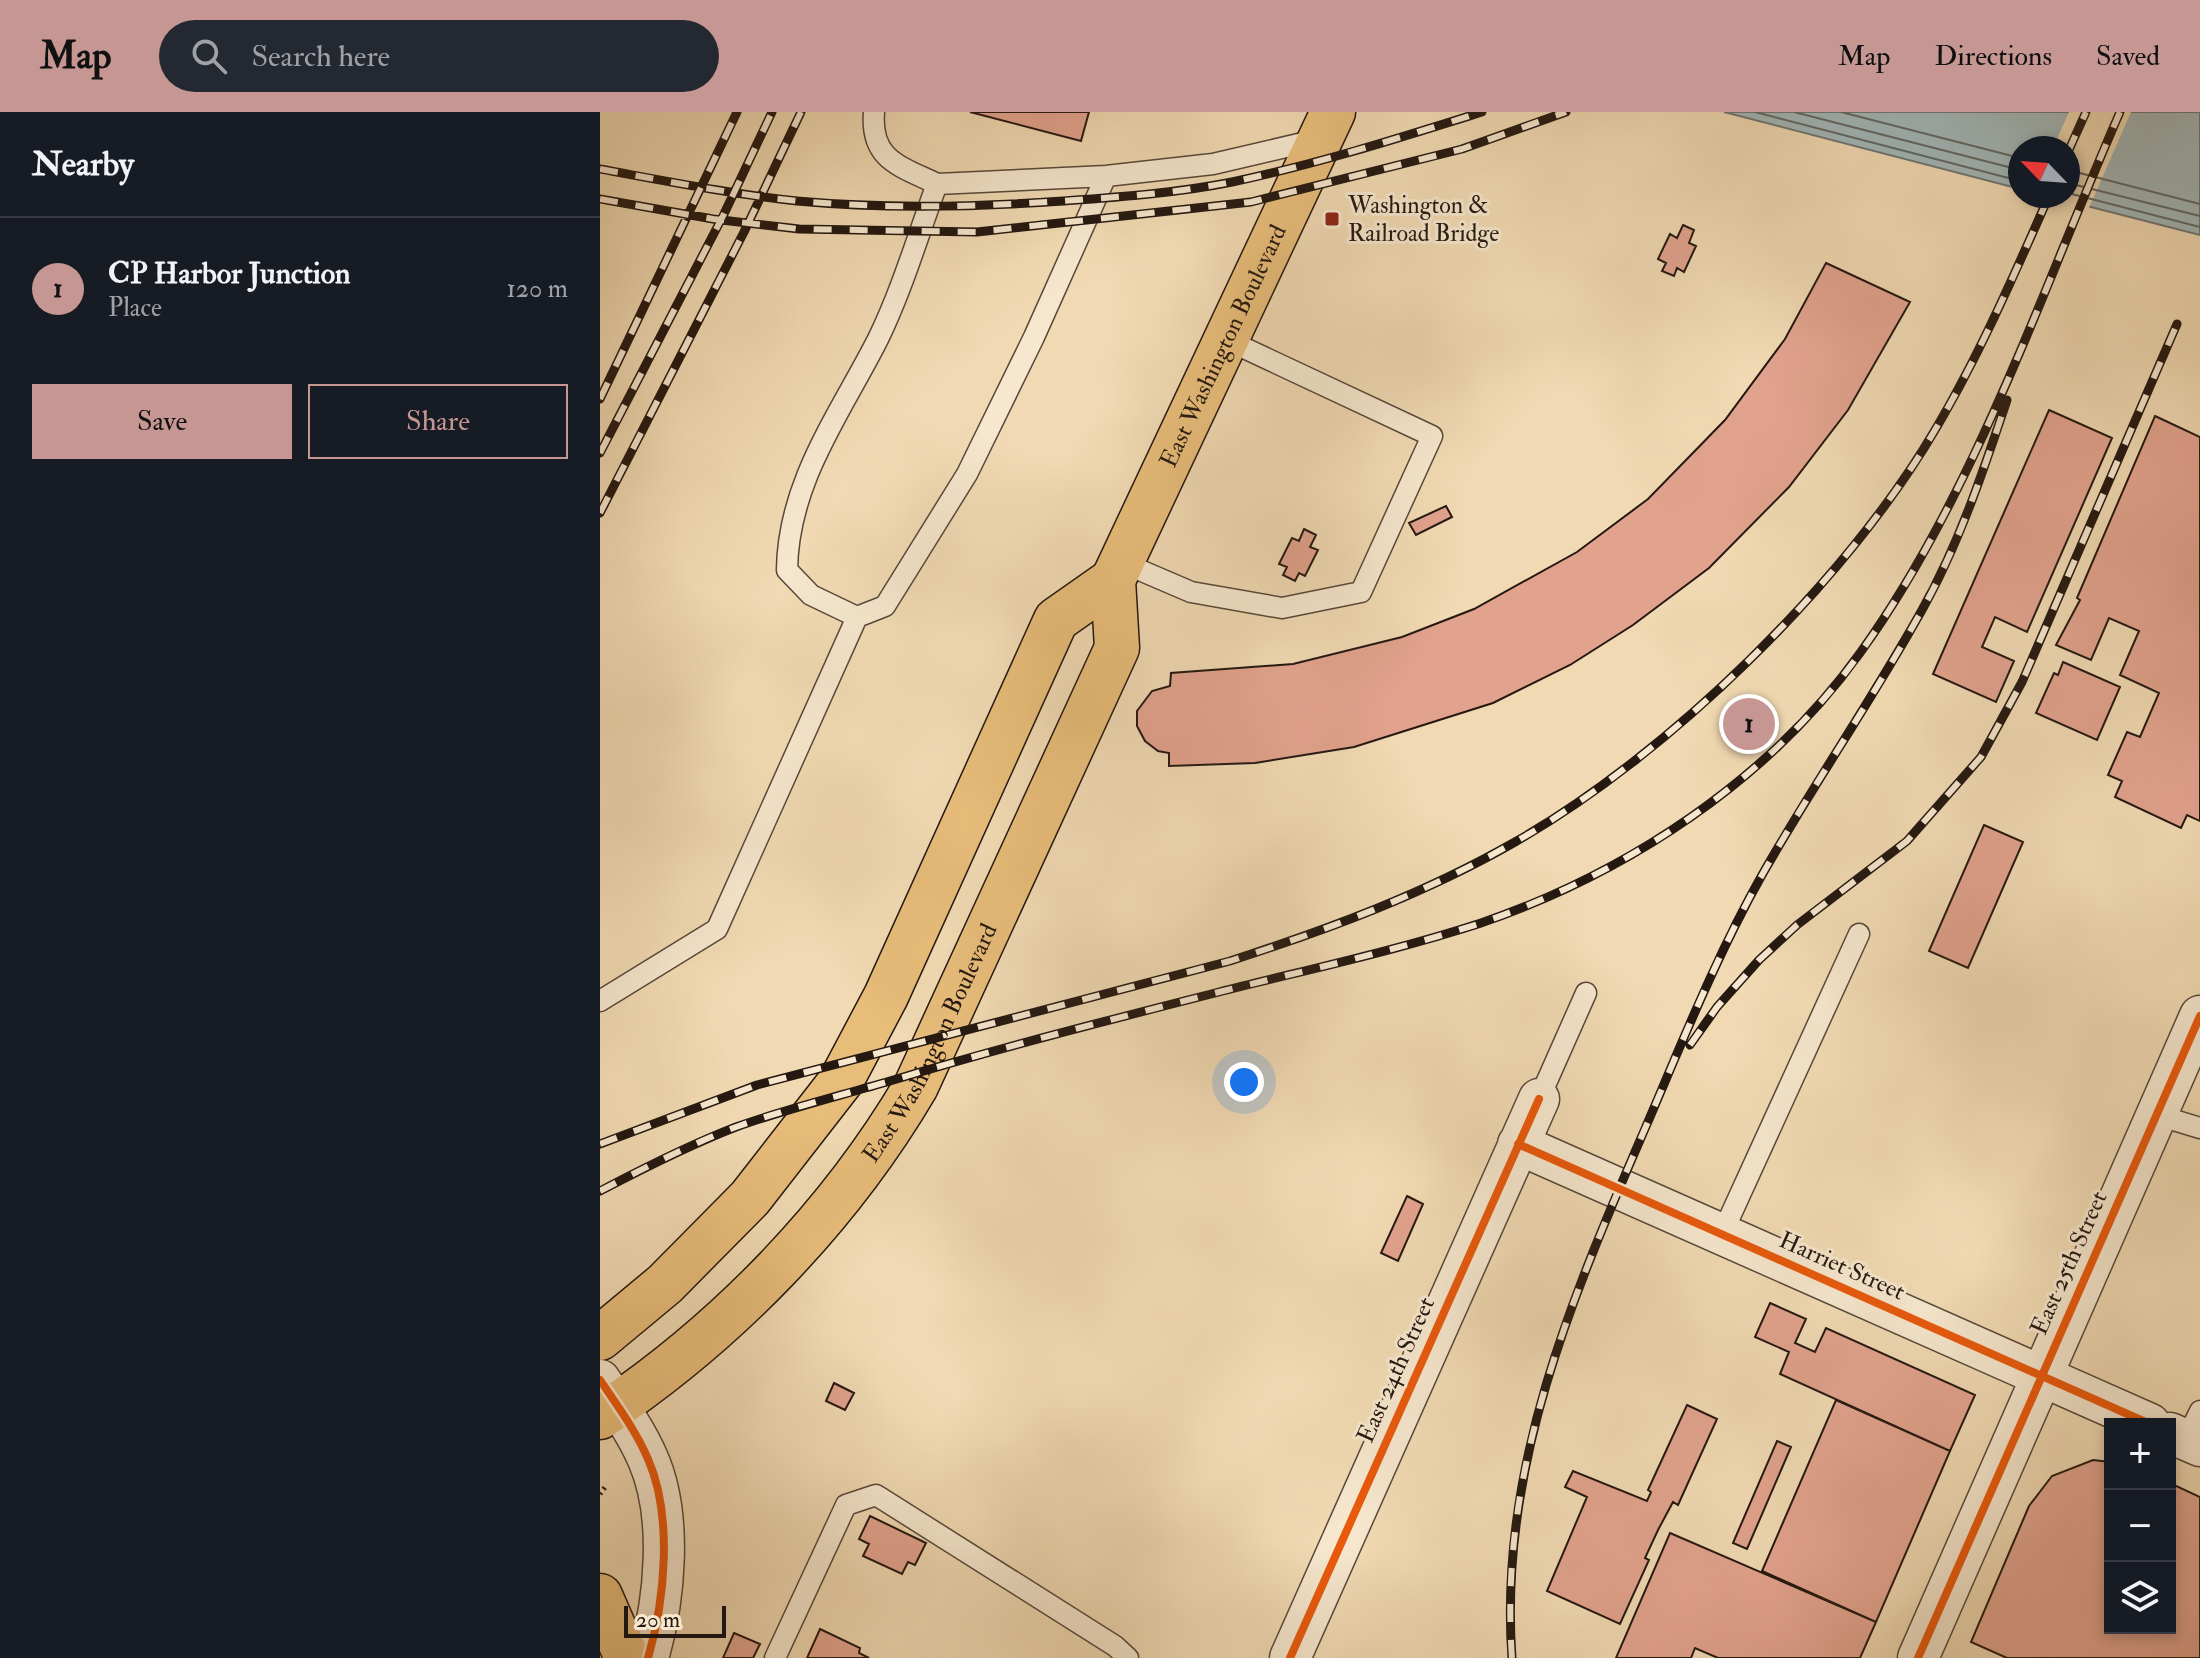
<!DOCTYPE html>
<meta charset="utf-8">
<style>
:root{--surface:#171b24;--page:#242831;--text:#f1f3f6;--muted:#9ea1a6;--line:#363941;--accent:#c59692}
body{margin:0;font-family:"IM FELL Double Pica",serif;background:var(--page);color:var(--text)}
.controls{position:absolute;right:24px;bottom:24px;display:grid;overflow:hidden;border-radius:0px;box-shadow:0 4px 12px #0003}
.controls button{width:72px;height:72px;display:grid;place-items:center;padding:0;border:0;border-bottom:2px solid var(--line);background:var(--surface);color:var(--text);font:40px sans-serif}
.compass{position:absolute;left:1408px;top:24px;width:72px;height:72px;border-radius:50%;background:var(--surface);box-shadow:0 4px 12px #0003;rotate:295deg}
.scale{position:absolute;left:24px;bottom:20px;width:102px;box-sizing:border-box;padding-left:8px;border:4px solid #241811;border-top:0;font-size:22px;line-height:28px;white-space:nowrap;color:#241811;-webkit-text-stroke:6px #f6e7ce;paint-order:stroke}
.you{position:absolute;left:644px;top:970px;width:28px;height:28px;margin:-20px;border:6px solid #fff;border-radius:50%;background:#1a73e8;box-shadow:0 0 0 12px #1a73e833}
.badge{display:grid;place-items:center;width:52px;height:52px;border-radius:50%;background:var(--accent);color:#111;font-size:26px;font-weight:700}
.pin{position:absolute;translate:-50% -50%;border:4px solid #fff;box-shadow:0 2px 8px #0006}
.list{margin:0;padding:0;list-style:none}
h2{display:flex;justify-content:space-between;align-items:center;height:104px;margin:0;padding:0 32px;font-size:34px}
h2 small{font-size:26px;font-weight:400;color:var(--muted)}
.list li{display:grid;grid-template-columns:52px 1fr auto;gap:24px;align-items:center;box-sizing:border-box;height:144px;padding:0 32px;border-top:2px solid var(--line)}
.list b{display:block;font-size:30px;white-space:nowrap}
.list p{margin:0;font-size:26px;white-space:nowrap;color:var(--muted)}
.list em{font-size:26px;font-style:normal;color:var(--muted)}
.actions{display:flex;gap:16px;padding:24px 32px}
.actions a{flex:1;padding:18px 0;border:2px solid var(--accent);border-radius:0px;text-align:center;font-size:28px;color:var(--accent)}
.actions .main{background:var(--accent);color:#111}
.icon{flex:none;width:44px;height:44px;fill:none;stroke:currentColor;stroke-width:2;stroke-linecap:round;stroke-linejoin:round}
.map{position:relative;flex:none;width:1600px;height:1546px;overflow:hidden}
header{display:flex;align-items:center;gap:48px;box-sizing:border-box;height:112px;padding:0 40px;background:var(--accent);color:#111}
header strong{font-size:38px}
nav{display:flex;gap:44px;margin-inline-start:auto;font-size:28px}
.search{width:560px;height:72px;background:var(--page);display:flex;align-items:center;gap:20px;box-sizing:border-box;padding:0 28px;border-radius:44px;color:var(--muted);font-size:30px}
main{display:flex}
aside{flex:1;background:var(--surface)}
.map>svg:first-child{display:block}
</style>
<header>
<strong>Map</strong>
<div class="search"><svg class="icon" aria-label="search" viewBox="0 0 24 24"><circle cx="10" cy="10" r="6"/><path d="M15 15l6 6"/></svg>Search here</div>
<nav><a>Map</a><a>Directions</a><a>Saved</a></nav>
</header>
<main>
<aside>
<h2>Nearby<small></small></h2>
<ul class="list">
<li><span class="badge">1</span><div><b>CP Harbor Junction</b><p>Place</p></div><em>120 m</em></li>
</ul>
<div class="actions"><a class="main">Save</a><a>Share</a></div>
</aside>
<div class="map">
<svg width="1600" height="1546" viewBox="0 0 1600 1546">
<rect width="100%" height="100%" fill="#f1dab3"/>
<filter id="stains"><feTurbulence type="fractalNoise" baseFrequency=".0025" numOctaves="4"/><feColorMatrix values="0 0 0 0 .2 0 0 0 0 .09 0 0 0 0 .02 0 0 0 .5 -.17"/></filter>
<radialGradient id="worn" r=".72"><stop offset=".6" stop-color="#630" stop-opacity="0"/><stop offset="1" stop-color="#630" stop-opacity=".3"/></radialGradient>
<path fill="#a1b7b9" stroke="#6f7776" stroke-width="2" d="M1124,0H1600V123L1448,84H1468V36H1420V77Z"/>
<path fill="#f1dab3" d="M1469,0H1531L1488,98L1444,85L1468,84V36H1453Z"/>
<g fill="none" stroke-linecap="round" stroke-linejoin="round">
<path stroke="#626865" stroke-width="2" d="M1155,0L1420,69
M1194,0L1420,58
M1241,0L1420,46
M1468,58L1600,92
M1468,71L1600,104
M1468,81L1600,115"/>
</g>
<path fill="#e2a38e" stroke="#241811" stroke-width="2" d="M370,0H489L481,29Z
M1083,113L1094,118L1089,131L1096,134L1084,160L1077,156L1074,164L1062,159L1066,151L1058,147L1070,122L1077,126Z
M1226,151L1310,190L1248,298L1189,375L1109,456L1033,513L970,553L893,591L754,635L655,651L569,654V641L558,639L545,629L537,614V599L552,579L570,574L571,561L693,552L802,525L874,497L977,440L1048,387L1125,308L1185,227Z
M1449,298L1512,326L1427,520L1395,505L1382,535L1414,549L1396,590L1333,562Z
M1555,304L1600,325V709L1587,703L1581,716L1515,685L1522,669L1508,663L1527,620L1540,625L1559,581L1520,563L1539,519L1509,506L1491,548L1456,533L1480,488L1477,486Z
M846,394L852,405L816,423L809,411Z
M704,417L716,423L710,435L718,438L705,464L699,461L695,469L683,463L687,455L679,452L692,426L699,429Z
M1463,550L1520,575L1497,628L1436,601L1454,561L1458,563Z
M1150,601L1160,611L1147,622L1138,613Z
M1384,713L1423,730L1368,856L1329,839Z
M807,1084L823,1092L798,1149L781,1141Z
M1170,1191L1206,1207L1195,1231L1215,1240L1226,1216L1375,1283L1350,1339L1180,1262L1189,1240L1155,1225Z
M234,1271L254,1281L245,1298L226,1289Z
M1236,1288L1350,1339L1276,1510L1162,1459Z
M1087,1293L1117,1307L1078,1393L1073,1390L1058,1418L1045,1446L1049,1448L1020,1512L947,1479L987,1385L965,1375L973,1359L1047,1389L1051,1380L1048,1378Z
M1177,1329L1191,1335L1147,1437L1133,1431Z
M1493,1348L1510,1350V1516H1570V1371L1600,1385V1546H1407L1371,1530L1429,1394L1452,1364Z
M270,1404L326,1431L315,1453L308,1450L302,1462L263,1444L269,1432L259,1427Z
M1070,1421L1276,1510L1260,1546H1118L1095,1536L1091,1546H1016Z
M220,1517L260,1536L259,1541L269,1546H207Z
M134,1521L160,1532L153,1546H123Z"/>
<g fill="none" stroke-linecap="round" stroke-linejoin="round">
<g stroke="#57483a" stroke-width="23">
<path id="service" d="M274,0C270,48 300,54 337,72
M506,64L434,225L367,362L285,494L257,505L211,483L187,458C188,370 240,302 278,227C302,178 318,123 337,72L506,64L613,52L720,27
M521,450L591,480L682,496L761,480L832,324L625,227
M0,889L117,817L257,505
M939,987L986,881
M1557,1003L1600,1016
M1122,1122L1259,822
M1586,1328L1600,1299
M175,1546L246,1393L276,1383L515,1534L528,1546"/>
</g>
<g stroke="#57483a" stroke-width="43">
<path id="minor" d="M918,1032L1550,1312
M0,1268C17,1293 36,1319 48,1347C73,1404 65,1488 48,1546
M1570,1321L1600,1334
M690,1546L939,987
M1318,1546L1600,904"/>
</g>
<g stroke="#241811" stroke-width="47">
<g id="primary">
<path d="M0,1226L65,1172L150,1086L241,969L286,884L456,508L513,468"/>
<path id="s1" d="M0,1305C126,1221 239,1105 316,974L517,536L513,468L733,0"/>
<path d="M0,1484L27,1546"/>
</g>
</g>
<path stroke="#241811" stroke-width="5" stroke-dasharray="2 4" stroke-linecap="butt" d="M0,1382L6,1374"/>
<use href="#service" stroke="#f6e7ce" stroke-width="20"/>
<use href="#minor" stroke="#f6e7ce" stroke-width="40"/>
<use href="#primary" stroke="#e8bd7a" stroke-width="44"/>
<g stroke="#241811" stroke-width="9">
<path id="rail" d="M1468,40L1486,0
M0,57C66,69 131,82 197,89C285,97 375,95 463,89C519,85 577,81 632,70C717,52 799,26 882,0
M0,87L113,107L199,117L377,120L651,90L862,37L966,0
M0,287L137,0
M0,341L124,102L172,0
M0,401L144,120L201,0
M1090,933L1117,895L1159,848L1197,813L1307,729L1381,645L1422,570L1577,212
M0,1032L157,973L630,849C729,817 824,782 915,730C1068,643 1246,470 1335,318C1379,244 1414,163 1449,84
M0,1079C44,1056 89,1033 136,1015C186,997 239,984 290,969C399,936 509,908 619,880C706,858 795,839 881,811C1027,761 1169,668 1260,541C1374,383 1442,178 1520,0
M912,1546C898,1355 973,1183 1047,1012C1083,928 1117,843 1162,763C1213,673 1272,588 1322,498C1359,432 1383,360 1407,288"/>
</g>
<use href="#rail" stroke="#f6e7ce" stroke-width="6" stroke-dasharray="18" stroke-linecap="butt"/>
<g stroke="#f6e7ce" stroke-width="13">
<path id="cycleway" d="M918,1032L1550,1312
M0,1268C17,1293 36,1319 48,1347C73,1404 65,1488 48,1546
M690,1546L939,987
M1318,1546L1600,904"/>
</g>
<use href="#cycleway" stroke="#e8590c" stroke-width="8"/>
</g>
<rect fill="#8f2418" stroke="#f6e7ce" stroke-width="3" x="724" y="99" width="16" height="16" rx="4"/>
<g text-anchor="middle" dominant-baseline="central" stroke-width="6" stroke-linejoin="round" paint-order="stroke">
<g font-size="24" fill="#241811" stroke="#f6e7ce" text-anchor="start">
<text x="748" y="93">Washington &amp;<tspan x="748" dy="28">Railroad Bridge</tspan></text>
</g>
<g font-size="24" fill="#241811" stroke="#f6e7ce">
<text stroke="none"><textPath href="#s1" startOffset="1270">East Washington Boulevard</textPath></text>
<text stroke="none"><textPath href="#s1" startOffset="506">East Washington Boulevard</textPath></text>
<text transform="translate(1469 1151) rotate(-66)">East 25th Street</text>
<text transform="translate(1242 1154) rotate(24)">Harriet Street</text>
<text transform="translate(796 1258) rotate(-66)">East 24th Street</text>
</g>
</g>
<rect width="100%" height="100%" filter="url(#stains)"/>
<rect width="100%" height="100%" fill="url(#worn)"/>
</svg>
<div class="controls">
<button>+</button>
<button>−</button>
<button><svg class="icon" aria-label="layers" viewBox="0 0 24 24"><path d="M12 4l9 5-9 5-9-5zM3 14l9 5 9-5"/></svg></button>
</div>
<svg class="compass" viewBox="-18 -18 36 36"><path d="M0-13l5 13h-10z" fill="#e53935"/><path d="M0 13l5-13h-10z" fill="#9ea1a6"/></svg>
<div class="scale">20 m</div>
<div class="you"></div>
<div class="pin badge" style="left:1149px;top:612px">1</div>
</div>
</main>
